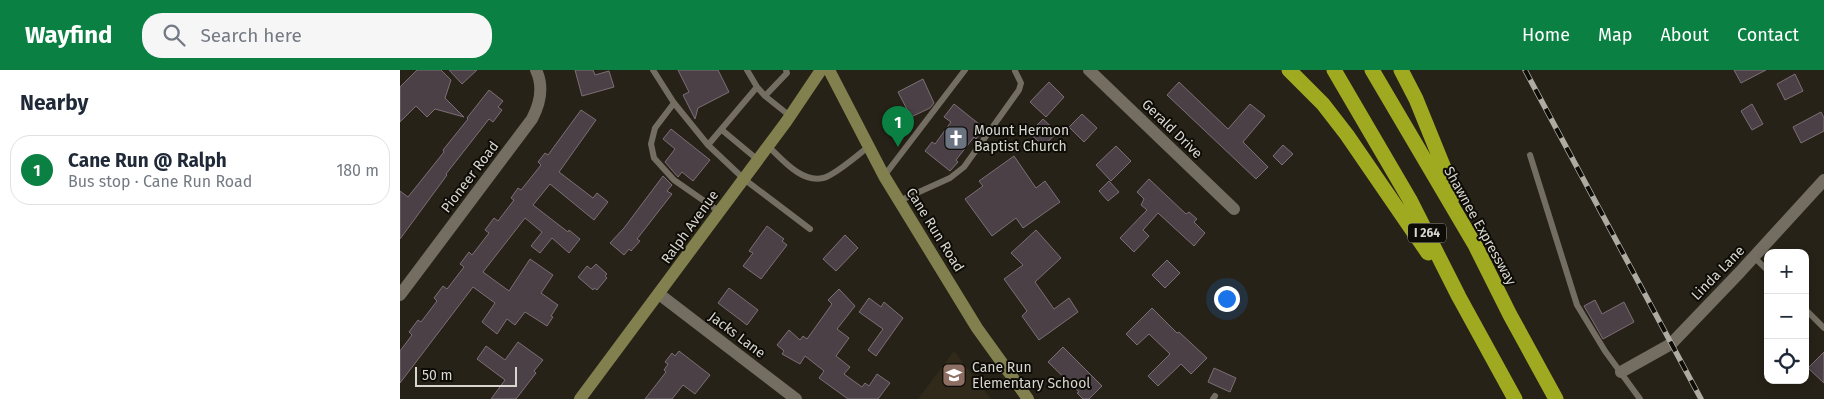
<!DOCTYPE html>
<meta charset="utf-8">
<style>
:root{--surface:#fff;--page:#f6f6f7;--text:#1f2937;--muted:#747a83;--line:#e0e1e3;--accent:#0b8043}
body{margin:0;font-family:"Fira Sans",sans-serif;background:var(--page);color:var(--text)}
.controls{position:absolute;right:15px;bottom:15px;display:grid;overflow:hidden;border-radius:10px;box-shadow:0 2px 8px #0003}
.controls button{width:45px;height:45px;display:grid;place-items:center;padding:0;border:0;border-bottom:1px solid var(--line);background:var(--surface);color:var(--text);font:25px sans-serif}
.scale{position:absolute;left:15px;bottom:12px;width:102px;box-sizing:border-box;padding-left:5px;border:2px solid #d9d6cf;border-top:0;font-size:14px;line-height:18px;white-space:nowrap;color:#d9d6cf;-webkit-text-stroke:4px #0e0c07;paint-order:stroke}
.you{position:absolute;left:826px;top:228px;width:18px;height:18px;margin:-12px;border:4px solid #fff;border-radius:50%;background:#1a73e8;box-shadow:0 0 0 8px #1a73e833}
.badge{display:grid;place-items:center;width:32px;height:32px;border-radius:50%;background:var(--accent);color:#fff;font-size:16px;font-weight:700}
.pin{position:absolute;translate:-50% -41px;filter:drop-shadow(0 1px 2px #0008)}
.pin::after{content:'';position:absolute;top:26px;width:18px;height:15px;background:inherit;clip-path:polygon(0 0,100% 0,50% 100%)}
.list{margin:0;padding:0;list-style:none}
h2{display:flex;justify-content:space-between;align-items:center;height:65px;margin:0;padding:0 20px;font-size:21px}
h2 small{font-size:16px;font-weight:400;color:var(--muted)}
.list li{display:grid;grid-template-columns:32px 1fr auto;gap:15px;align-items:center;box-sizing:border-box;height:70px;margin:0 10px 10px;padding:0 10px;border:1px solid var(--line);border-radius:20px}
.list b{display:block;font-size:19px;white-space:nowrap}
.list p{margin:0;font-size:16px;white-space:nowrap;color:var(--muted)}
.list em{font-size:16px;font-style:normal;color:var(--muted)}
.icon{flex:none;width:28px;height:28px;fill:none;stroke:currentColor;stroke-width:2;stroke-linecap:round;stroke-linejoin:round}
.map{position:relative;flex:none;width:1424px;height:329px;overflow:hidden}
header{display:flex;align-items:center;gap:30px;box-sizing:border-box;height:70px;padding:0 25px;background:var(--accent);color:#fff}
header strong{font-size:24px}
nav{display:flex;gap:28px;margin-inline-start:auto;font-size:18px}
.search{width:350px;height:45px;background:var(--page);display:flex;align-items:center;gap:12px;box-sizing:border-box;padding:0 18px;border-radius:20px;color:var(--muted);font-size:19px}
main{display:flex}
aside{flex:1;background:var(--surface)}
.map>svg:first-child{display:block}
</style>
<header>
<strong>Wayfind</strong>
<div class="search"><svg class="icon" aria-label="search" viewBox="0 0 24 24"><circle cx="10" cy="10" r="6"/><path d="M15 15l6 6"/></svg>Search here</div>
<nav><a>Home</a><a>Map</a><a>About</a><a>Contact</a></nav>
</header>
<main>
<aside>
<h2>Nearby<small></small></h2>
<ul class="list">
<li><span class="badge">1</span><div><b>Cane Run @ Ralph</b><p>Bus stop · Cane Run Road</p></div><em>180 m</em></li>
</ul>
</aside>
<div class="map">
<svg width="1424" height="329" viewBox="0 0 1424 329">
<rect width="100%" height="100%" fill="#272217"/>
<path fill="#312a1a" d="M554,281L591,329H518Z"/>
<path fill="#4c4047" stroke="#7c6e76" d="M17,0H41L51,10L45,28L64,47L35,39L27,47L16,36L0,52V17Z
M49,0H77L62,14Z
M175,0H193L195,5L209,1L214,17L182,26Z
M278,0H318L329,22L298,38L295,49L283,25L289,22Z
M1334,0H1366L1341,13Z
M1395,4L1403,21L1385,30L1377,14Z
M523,9L534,33L530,38L511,47L498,22Z
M649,12L664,27L646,47L630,32Z
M779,12L828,59L850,34L865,46L843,72L868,97L856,109L767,25Z
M89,20L103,31L98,37L102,40L93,52L89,49L46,104L47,105L0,169V121L8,127L44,82L43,80L68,49L67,48Z
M554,34L584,58L576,69L574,67L556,90L558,92L550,101L525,81L532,72L535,74L551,52L544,47Z
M1352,34L1363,54L1352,60L1341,41Z
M181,40L196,50L159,102L193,128L197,123L208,132L194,150L150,114L133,135L168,162L169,160L180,169L169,183L152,168L140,183L131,176L142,162L125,148L83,202L109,221L130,189L153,205L141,223L158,235L151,246L153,247L147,256L125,242L115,255L107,249L97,264L82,252L95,233L73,217L0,313V281L12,265L9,262L18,250L21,252L37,231L34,228L43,216L47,219L64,197L60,194L69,182L72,185L89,163L85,160L94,148L98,151L114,130L111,128L118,118L121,120L141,95L138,92L145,83L148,85Z
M1421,42L1424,48V61L1401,73L1393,57Z
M682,44L697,58L684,72L669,57Z
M643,49L657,62L644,76L629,63Z
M271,59L310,90L293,111L282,102L278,107L265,92L275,79L263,69Z
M883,75L893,84L882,95L873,86Z
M716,76L731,91L711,111L696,95Z
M614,86L636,118L645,111L660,132L623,158L616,148L592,166L565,129L583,116L579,111Z
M263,106L272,115L267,121L272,124L237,169L240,171L231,181L229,179L224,185L210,173L224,158Z
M749,109L786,144L789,142L797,149L794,152L805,163L794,176L758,143L743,160L749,166L734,182L720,168L747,140L741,135L744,129L737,122Z
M709,111L719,122L708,131L699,121Z
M367,156L384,169L382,171L387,175L361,209L343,196L353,183L349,181Z
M636,160L661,188L635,212L654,239L669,228L678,242L639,270L622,246L627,241L604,209L623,195L611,183Z
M445,165L458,178L436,201L423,189Z
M767,190L780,203L765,218L752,205Z
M196,194L207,204L205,206L207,208L197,220L194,218L193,220L178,207L187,196L191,199Z
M329,218L358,240L347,255L318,233Z
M439,219L455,236L437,259L449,268L436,286L450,297L444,304L462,317L465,313L469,316L477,304L490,313L478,329H448L419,308L424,301L405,286L400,294L382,284L384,281L377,275L389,260L400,270L403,266L407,269L432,234L428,230Z
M469,228L481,237L484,232L503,248L476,286L468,280L483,259L459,242Z
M1195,230L1202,244L1224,232L1234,252L1203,269L1184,236Z
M752,238L777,263L779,262L807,288L791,304L781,294L758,316L748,306L770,284L749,264L737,275L726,264Z
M118,272L143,290L134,301L136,303L116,329H91L105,310L77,289L86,276L105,290Z
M663,277L702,316L689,329H683L677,323L679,322L648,292Z
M279,281L310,305L295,324L283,315L272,329H245L266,302L264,300L268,294L265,292L272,283L275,286Z
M1424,282V313L1408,298Z
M814,298L836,308L830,322L808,312Z"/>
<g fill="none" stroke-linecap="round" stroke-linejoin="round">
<path stroke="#746e62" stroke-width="6" d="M253,0L274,33L308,75L357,17L347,0
M357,17L365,26L390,46
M365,26L387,3L386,0
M274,33L255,58L251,74L254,88L274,110L320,142
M322,60L358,90
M308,75L344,109L410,159
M368,76C382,89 401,113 423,108C434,106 458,85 468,77
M1130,85L1177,235L1205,281L1240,329
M484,106L565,0
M499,131L550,108L564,97L619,20L621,13L615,1
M1354,187L1368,201
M1405,239L1424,258
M813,329L815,326"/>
<path stroke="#746e62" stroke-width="12" d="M689,0L834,139
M259,224L396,329
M0,225L132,49C140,34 144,17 136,0
M1221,302L1271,274L1340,202L1424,110"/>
<path stroke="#81804e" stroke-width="12" d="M429,0L484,106L577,258L628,329
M180,329L386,52L421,0"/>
<path stroke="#a0aa20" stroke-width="15" d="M889,0L923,34L947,65L1028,183
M934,0L1010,130L1059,227L1115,329
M972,0L1075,175L1110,245L1156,329
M1001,0L1016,29L1055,125"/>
<g stroke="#aeaba3" stroke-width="5.5">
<path id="rail" d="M1125,0L1301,329"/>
</g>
<use href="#rail" stroke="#0e0c07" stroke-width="4" stroke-dasharray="11" stroke-linecap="butt"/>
</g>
<defs>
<g id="church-square" transform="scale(1.25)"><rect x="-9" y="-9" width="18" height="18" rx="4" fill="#6b7280" stroke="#0e0c07"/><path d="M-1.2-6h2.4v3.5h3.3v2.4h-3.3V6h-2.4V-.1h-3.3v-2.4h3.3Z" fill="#fff"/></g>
<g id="school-square" transform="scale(1.25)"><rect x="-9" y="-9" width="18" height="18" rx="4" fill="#8d6e63" stroke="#0e0c07"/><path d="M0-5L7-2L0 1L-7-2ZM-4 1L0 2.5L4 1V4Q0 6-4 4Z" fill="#fff"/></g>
</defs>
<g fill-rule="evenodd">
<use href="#church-square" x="556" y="68"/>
<use href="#school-square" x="554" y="305"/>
</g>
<g text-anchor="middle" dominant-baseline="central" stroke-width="4" stroke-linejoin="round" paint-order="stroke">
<rect fill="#0e0c07" stroke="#9c9993" stroke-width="1" x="1008" y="153.5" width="38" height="19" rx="4"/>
<g font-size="12" font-weight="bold" fill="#d9d6cf">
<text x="1027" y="163">I 264</text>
</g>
<g font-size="14" fill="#d9d6cf" stroke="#0e0c07">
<text transform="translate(772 59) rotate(44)">Gerald Drive</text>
<text transform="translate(70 107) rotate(-53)">Pioneer Road</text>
<text transform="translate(1080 156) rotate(61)">Shawnee Expressway</text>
<text transform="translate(290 157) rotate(-54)">Ralph Avenue</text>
<text transform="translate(535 160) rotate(58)">Cane Run Road</text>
<text transform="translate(1318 203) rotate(-46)">Linda Lane</text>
<text transform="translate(337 265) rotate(37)">Jacks Lane</text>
</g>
<g font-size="14" fill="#d9d6cf" stroke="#0e0c07" text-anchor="start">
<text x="574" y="60">Mount Hermon<tspan x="574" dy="16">Baptist Church</tspan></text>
<text x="572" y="297">Cane Run<tspan x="572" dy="16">Elementary School</tspan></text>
</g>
</g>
</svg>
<div class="controls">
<button>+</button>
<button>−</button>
<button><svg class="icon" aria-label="locate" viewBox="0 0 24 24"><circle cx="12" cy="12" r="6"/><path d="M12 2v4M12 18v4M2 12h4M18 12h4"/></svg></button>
</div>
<div class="scale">50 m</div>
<div class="you"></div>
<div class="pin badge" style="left:498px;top:77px">1</div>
</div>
</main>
